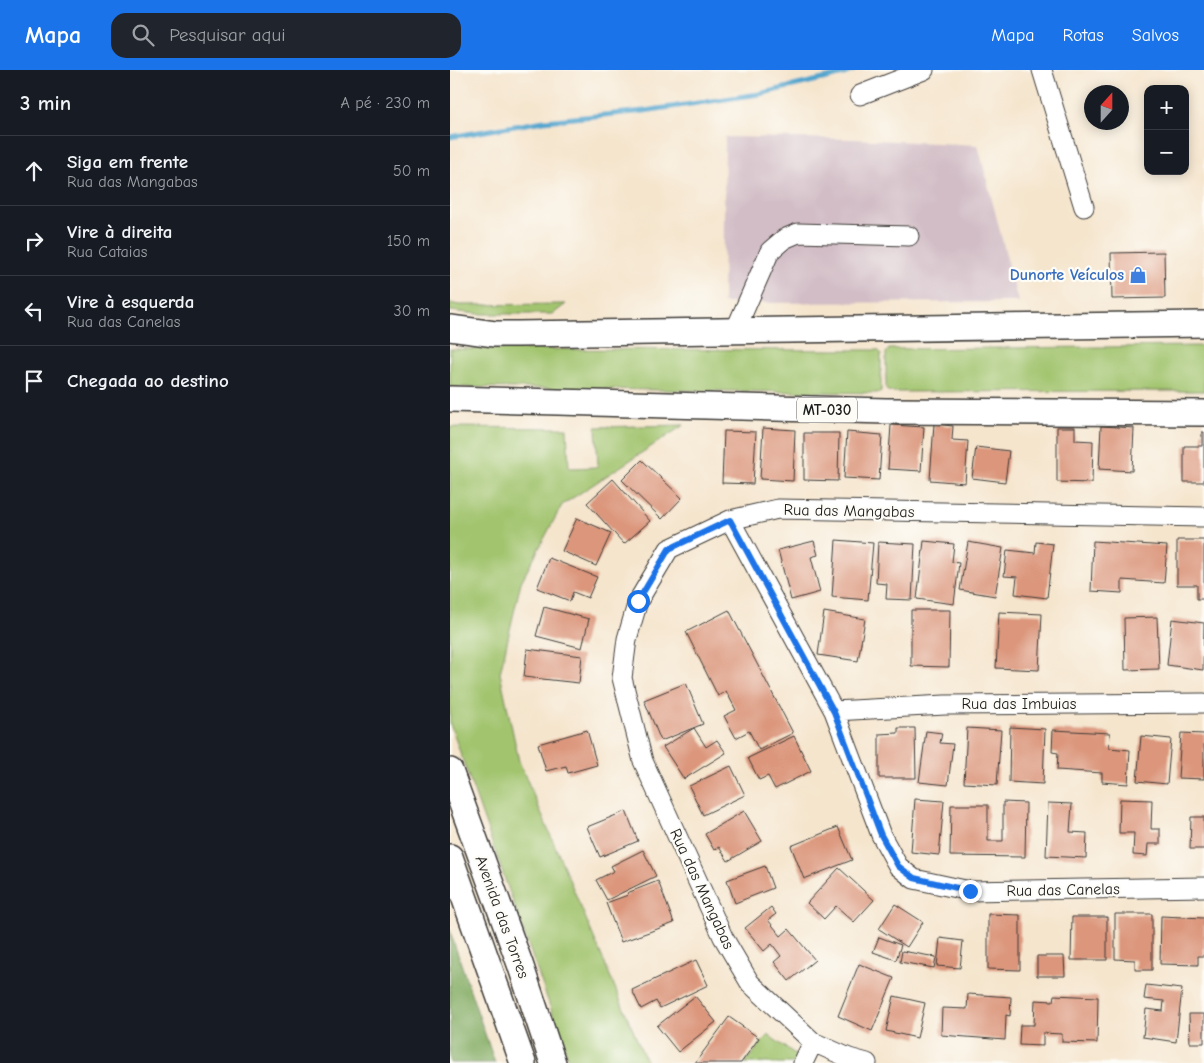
<!DOCTYPE html>
<html lang="pt">
<meta charset="utf-8">
<style>
:root{--surface:#171b24;--page:#20242c;--text:#f1f3f6;--muted:#9ea1a6;--line:#363941;--accent:#1a73e8}
body{margin:0;font-family:"Comic Neue",sans-serif;background:var(--page);color:var(--text)}
.controls{position:absolute;right:15px;top:15px;display:grid;overflow:hidden;border-radius:10px;box-shadow:0 2px 12px #0003}
.controls button{width:45px;height:45px;display:grid;place-items:center;padding:0;border:0;border-bottom:1px solid var(--line);background:var(--surface);color:var(--text);font:25px sans-serif}
.compass{position:absolute;left:634px;top:15px;width:45px;height:45px;border-radius:50%;background:var(--surface);box-shadow:0 2px 12px #0003;rotate:21deg}
.stop{position:absolute;width:15px;height:15px;margin:-11px;border:4px solid #1a73e8;border-radius:50%;background:#fff}
.stop.end{background:#1a73e8;border-color:#fff;box-shadow:0 1px 5px #0008}
.list{margin:0;padding:0;list-style:none}
h2{display:flex;justify-content:space-between;align-items:center;height:65px;margin:0;padding:0 20px;font-size:21px}
h2 small{font-size:16px;font-weight:400;color:var(--muted)}
.list li{display:grid;grid-template-columns:32px 1fr auto;gap:15px;align-items:center;box-sizing:border-box;height:70px;padding:0 20px;border-top:1px solid var(--line)}
.list b{display:block;font-size:19px;white-space:nowrap}
.list p{margin:0;font-size:16px;white-space:nowrap;color:var(--muted)}
.list em{font-size:16px;font-style:normal;color:var(--muted)}
.icon{flex:none;width:28px;height:28px;fill:none;stroke:currentColor;stroke-width:2;stroke-linecap:round;stroke-linejoin:round}
.map{position:relative;flex:none;width:754px;height:993px;overflow:hidden}
header{display:flex;align-items:center;gap:30px;box-sizing:border-box;height:70px;padding:0 25px;background:var(--accent);color:#fff}
header strong{font-size:24px}
nav{display:flex;gap:28px;margin-inline-start:auto;font-size:18px}
.search{width:350px;height:45px;background:var(--page);display:flex;align-items:center;gap:12px;box-sizing:border-box;padding:0 18px;border-radius:15px;color:var(--muted);font-size:19px}
main{display:flex}
aside{flex:1;background:var(--surface)}
.map>svg:first-child{display:block}
</style>
<header>
<strong>Mapa</strong>
<div class="search"><svg class="icon" aria-label="search" viewBox="0 0 24 24"><circle cx="10" cy="10" r="6"/><path d="M15 15l6 6"/></svg>Pesquisar aqui</div>
<nav><a>Mapa</a><a>Rotas</a><a>Salvos</a></nav>
</header>
<main>
<aside>
<h2>3 min<small>A pé · 230 m</small></h2>
<ul class="list">
<li><svg class="icon" aria-label="ahead" viewBox="0 0 24 24"><path d="M12 20V5M6 11l6-6 6 6"/></svg><div><b>Siga em frente</b><p>Rua das Mangabas</p></div><em>50 m</em></li>
<li><svg class="icon" aria-label="right" viewBox="0 0 24 24"><path d="M7 20v-9h11M14 6l5 5-5 5"/></svg><div><b>Vire à direita</b><p>Rua Cataias</p></div><em>150 m</em></li>
<li><svg class="icon" aria-label="left" viewBox="0 0 24 24"><path d="M17 20v-9H6M10 6l-5 5 5 5"/></svg><div><b>Vire à esquerda</b><p>Rua das Canelas</p></div><em>30 m</em></li>
<li><svg class="icon" aria-label="arrive" viewBox="0 0 24 24"><path d="M6 21V4h12l-3 4 3 4H6"/></svg><div><b>Chegada ao destino</b></div></li>
</ul>
</aside>
<div class="map">
<svg width="754" height="993" viewBox="0 0 754 993">
<rect width="100%" height="100%" fill="#fdfcf7"/>
<filter id="ink" filterUnits="userSpaceOnUse"><feTurbulence type="fractalNoise" baseFrequency=".02" numOctaves="2"/><feDisplacementMap in="SourceGraphic" scale="10" xChannelSelector="R" yChannelSelector="G"/><feConvolveMatrix kernelMatrix="1 2 1 2 8 2 1 2 1" color-interpolation-filters="sRGB"/></filter>
<filter id="wash" filterUnits="userSpaceOnUse"><feTurbulence type="fractalNoise" baseFrequency=".0096" numOctaves="4" result="noise"/><feDisplacementMap in="SourceGraphic" scale="20" xChannelSelector="R" yChannelSelector="G"/><feGaussianBlur stdDeviation="1.12" result="paint"/><feColorMatrix in="noise" values="0 0 0 0 0 0 0 0 0 0 0 0 0 0 0 0 0 1.4 0 .05"/><feComposite in="paint" operator="in"/></filter>
<g filter="url(#wash)">
<rect width="100%" height="100%" fill="#f5e5cd"/>
<path fill="#d2bdc6" d="M275,67L403,69L528,75L568,232L273,233Z"/>
<path fill="#a2c46e" stroke="#5f7045" d="M0,233L9,235L116,234L103,244H28L0,241Z
M754,276V321L441,322L436,320V283L439,279Z
M0,279L428,280L431,283V321L427,323L0,317Z
M234,355L112,435L71,512L50,603L69,691L197,993H120L0,654V357L117,358L119,398L148,397L146,357Z
M318,965L358,993H295Z"/>
<path fill="#81aa61" stroke="#4e633e" d="M0,860L2,867L45,993H0Z"/>
<g fill="none" stroke-linecap="round" stroke-linejoin="round">
<path stroke="#52a5cd" stroke-width="5" d="M0,67L94,51L194,41L309,24L394,4L404,0"/>
</g>
<g id="blocks">
<path fill="#db967c" d="M714,182L715,228L662,229L661,183Z
M484,354L503,356L502,370L518,371L515,413L480,410Z
M441,355L474,357L471,401L438,399Z
M651,356L684,358L682,401L649,399Z
M607,357H625V370L643,371L642,413L607,412Z
M313,358L345,360L343,411L310,409Z
M274,361L306,362L303,414L272,413Z
M397,362L432,365L429,410L394,408Z
M752,362H754V412H734V376H752Z
M354,363H389L388,411L354,410Z
M526,377L559,381L555,412L522,408Z
M192,390L232,428L212,449L172,410Z
M163,409L200,451L174,474L137,433Z
M127,448L161,463L146,496L112,481Z
M386,470L423,473L418,530L382,527Z
M727,470H754V529H747V515H727Z
M364,471L368,485L361,487L370,522L341,530L328,480Z
M474,471L504,474L502,492L509,493L504,534L467,529Z
M643,471L717,476L714,513L672,510V523L641,521Z
M428,472L465,474L462,530L436,529L437,514L426,513Z
M518,472L553,478L545,526L510,520Z
M586,472L603,474L597,528L565,524L567,507L554,506L557,480L585,483Z
M99,488L147,507L138,528L123,522L120,531L87,518Z
M94,537L139,549L132,578L86,566Z
M279,540L343,663L309,680L299,661L286,668L274,646L286,640L276,621L268,626L236,562Z
M461,540H500L499,597L461,596Z
M374,542L415,549L408,591L368,585Z
M549,542L592,544L589,600L546,598Z
M707,547L709,599L675,600L674,548Z
M722,549L754,553L753,600L717,595Z
M77,579L132,586L129,613L74,607Z
M236,613L253,654L211,671L194,630Z
M560,657L595,659L593,714L559,712Z
M244,658L256,677L267,670L276,683L234,709L213,677Z
M448,658H465L466,708H429V664L448,663Z
M517,658L551,660L547,715L514,713Z
M137,660L147,695L118,703L116,696L96,701L88,674Z
M603,660L660,663L659,678L680,680L678,714L652,712V703L607,700L608,683L602,682Z
M476,661L492,663L490,673L503,674L498,715L469,712Z
M731,663L754,664V709L728,708Z
M344,666L361,701L325,719L318,706L309,710L298,688Z
M691,666L721,669L717,714L687,711Z
M281,696L295,725L253,745L239,716Z
M465,729L494,731L489,785L461,782Z
M670,729L702,730L701,759H710V774H698L697,786L683,785L684,763H669Z
M553,732L576,733L575,787L500,786L501,735H538V771H553Z
M598,733L622,734L620,762L637,763L636,788L596,786Z
M176,741L188,771L150,787L137,757Z
M294,741L312,771L278,791L269,777L264,780L255,764Z
M741,747H754V779H740Z
M388,757L402,790L354,809L341,776Z
M193,780L206,806L157,830L146,810L164,801L161,796Z
M315,796L323,818L285,833L277,810Z
M389,798L424,830L404,852L386,836L374,849L357,833Z
M208,811L224,853L171,872L156,833L178,825L177,823Z
M445,834L473,852L457,877L429,859Z
M321,837L326,844L318,850L331,866L339,859L365,890L339,911L324,892L331,886L322,874L314,881L295,858Z
M538,844L570,845V900L538,899Z
M665,844H702V900H685V890L665,889Z
M711,846L754,848V886H748V895L710,894Z
M622,847H657V890H621Z
M429,867L451,875L446,890L423,882Z
M490,868L513,871L510,898L487,896Z
M452,881L486,887L484,898L450,892Z
M587,886H614L615,906H587Z
M246,890L258,915L210,938L206,931L191,939L182,920Z
M409,894L444,908L422,961L388,946Z
M696,915L732,919L726,972L693,967L696,939L713,941L714,931L694,929Z
M518,924L561,927L560,946L556,945L555,970L491,965L492,938L517,939Z
M604,925L648,927L647,973L612,972V964L593,963V976L569,975L570,955H584L585,930L603,931Z
M245,926L266,952L228,982L207,956Z
M444,926L475,933L467,968L436,961Z
M739,944H754V973H740Z
M279,947L309,968L291,993H245Z"/>
</g>
</g>
<g filter="url(#ink)">
<use href="#blocks" fill-opacity="0" stroke="#3d3a37" stroke-width="1"/>
<g fill="none" stroke-linecap="round" stroke-linejoin="round">
<g stroke="#3d3a37" stroke-width="21">
<path id="minor" d="M592,0L634,137
M410,25L474,0
M285,261L320,181L334,169L348,163L459,166
M280,450L384,641L431,765L448,796L464,809L520,821L754,817
M384,641L495,635L754,633
M353,993L363,972
M417,993L399,988L363,972L300,913L273,867L193,691L172,608L177,569L188,531L219,479L280,450L328,439L754,447"/>
</g>
<g stroke="#3d3a37" stroke-width="28">
<path id="major" d="M0,258L45,264H68L754,254
M0,329L436,341L754,343
M0,701L70,894L103,993
M0,787L73,993"/>
</g>
<use href="#minor" stroke="#fff" stroke-width="19"/>
<use href="#major" stroke="#fff" stroke-width="25"/>
</g>
</g>
<g fill="none" stroke-linecap="round" stroke-linejoin="round" filter="url(#ink)">
<path stroke="#1a73e8" stroke-width="6" d="M188,531L219,479L280,450L384,642L431,765L448,796L464,808L520,821"/>
</g>
<defs>
<g id="shop-bare" transform="scale(1.35)"><path d="M-5-2.5h2.3a2.7 3.5 0 0 1 5.4 0H5L5.5 6h-11ZM-1.5-2.5h3a1.5 2.3 0 0 0-3 0Z" fill="#3f7fe0" stroke="#fdfcf7" stroke-width="2.5" paint-order="stroke"/></g>
</defs>
<g fill-rule="evenodd">
<use href="#shop-bare" x="688" y="205"/>
</g>
<g text-anchor="middle" dominant-baseline="central" stroke-width="4.5" stroke-linejoin="round" paint-order="stroke">
<rect fill="#fdfcf7" stroke="#605f5e" stroke-width="1" x="347" y="327.5" width="60" height="25" rx="4"/>
<g font-size="15" font-weight="bold" fill="#1c1c1c">
<text x="377" y="340">MT-030</text>
</g>
<g font-size="16" font-weight="bold" fill="#366cbe" stroke="#fdfcf7" text-anchor="end">
<text x="674" y="205">Dunorte Veículos</text>
</g>
<g font-size="16" fill="#1c1c1c" stroke="#fdfcf7">
<text transform="translate(399 441) rotate(1)">Rua das Mangabas</text>
<text x="569" y="634">Rua das Imbuias</text>
<text transform="translate(252 819) rotate(65)">Rua das Mangabas</text>
<text transform="translate(613 820) rotate(-1)">Rua das Canelas</text>
<text transform="translate(52 847) rotate(70)">Avenida das Torres</text>
</g>
</g>
</svg>
<div class="controls">
<button>+</button>
<button>−</button>
</div>
<svg class="compass" viewBox="-18 -18 36 36"><path d="M0-13l5 13h-10z" fill="#e53935"/><path d="M0 13l5-13h-10z" fill="#9ea1a6"/></svg>
<div class="stop" style="left:188px;top:531px"></div>
<div class="stop end" style="left:520px;top:821px"></div>
</div>
</main>
